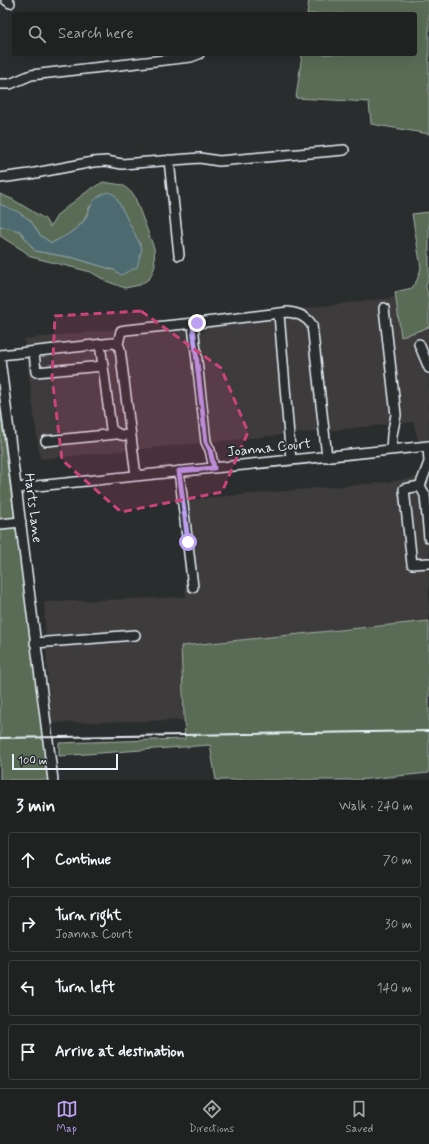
<!DOCTYPE html>
<meta charset="utf-8">
<style>
:root{--surface:#202222;--page:#2d2f2f;--text:#f1f3f6;--muted:#a2a4a5;--line:#3d3f40;--accent:#bca0f2}
body{margin:0;font-family:Mynerve,sans-serif;background:var(--page);color:var(--text)}
.scale{position:absolute;left:12px;bottom:10px;width:106px;box-sizing:border-box;padding-left:4px;border:2px solid #e8f1f8;border-top:0;font-size:11px;line-height:14px;white-space:nowrap;color:#e8f1f8;-webkit-text-stroke:3px #2a2d2e;paint-order:stroke}
.stop{position:absolute;width:12px;height:12px;margin:-9px;border:3px solid #bca0f2;border-radius:50%;background:#fff}
.stop.end{background:#bca0f2;border-color:#fff;box-shadow:0 1px 4px #0008}
.list{margin:0;padding:0;list-style:none}
h2{display:flex;justify-content:space-between;align-items:center;height:52px;margin:0;padding:0 16px;font-size:17px}
h2 small{font-size:13px;font-weight:400;color:var(--muted)}
.list li{display:grid;grid-template-columns:26px 1fr auto;gap:12px;align-items:center;box-sizing:border-box;height:56px;margin:0 8px 8px;padding:0 8px;border:1px solid var(--line);border-radius:4px}
.list b{display:block;font-size:15px;white-space:nowrap}
.list p{margin:0;font-size:13px;white-space:nowrap;color:var(--muted)}
.list em{font-size:13px;font-style:normal;color:var(--muted)}
.icon{flex:none;width:22px;height:22px;fill:none;stroke:currentColor;stroke-width:2;stroke-linecap:round;stroke-linejoin:round}
.map{position:relative;flex:none;width:429px;height:780px;overflow:hidden}
.search{position:absolute;background:var(--surface);box-shadow:0 4px 16px #0002;left:12px;right:12px;top:12px;height:44px;display:flex;align-items:center;gap:10px;box-sizing:border-box;padding:0 14px;border-radius:4px;color:var(--muted);font-size:15px}
.sheet{height:308px;background:var(--surface)}
nav{display:flex;justify-content:space-around;align-items:center;box-sizing:border-box;height:56px;border-top:1px solid var(--line);background:var(--surface);font-size:11px;color:var(--muted)}
nav a{display:grid;justify-items:center;gap:2px}
nav .on{color:var(--accent)}
.map>svg:first-child{display:block}
</style>
<div class="map">
<svg width="429" height="780" viewBox="0 0 429 780">
<rect width="100%" height="100%" fill="#2a2d2e"/>
<filter id="ink" filterUnits="userSpaceOnUse"><feTurbulence type="fractalNoise" baseFrequency=".025" numOctaves="2"/><feDisplacementMap in="SourceGraphic" scale="8" xChannelSelector="R" yChannelSelector="G"/><feConvolveMatrix kernelMatrix="1 2 1 2 8 2 1 2 1" color-interpolation-filters="sRGB"/></filter>
<g filter="url(#ink)">
<path fill="#3e3b3b" d="M413,295L429,323V621L181,646L185,720L50,723L44,602L186,597L180,500L389,482L428,475L413,422L40,459L24,339L235,317Z"/>
<path fill="#5a6c56" stroke="#a1aea7" d="M309,0H429V134L371,124L369,102L296,98L302,54H415V14H307Z
M103,182L123,185L134,195L154,248L155,266L150,278L140,285L125,288L106,281L91,272L31,257L24,251L0,236V226L20,231L35,251L74,258L114,270L90,206L83,222L67,236L51,243L40,235L30,220L0,204V194L12,199L45,219L50,227L58,214L89,190Z
M429,212V275L426,286L429,301V327L401,337L395,292L412,288L417,280L421,268L412,214Z
M0,410L50,780H0Z
M429,621V773L357,780H216L210,745L59,756V743L185,739L181,646Z"/>
<path fill="#4d6b70" stroke="#8ba1a6" d="M108,192L115,195L142,248L137,267L121,275L114,270L74,258L35,251L20,231L0,226V204L18,212L30,220L40,235L51,243C62,238 74,232 83,222C93,209 87,200 108,192Z"/>
<g fill="none" stroke-linecap="round" stroke-linejoin="round">
<g stroke="#e8f1f8" stroke-width="12">
<path id="minor" d="M6,0L10,3
M0,84H10L31,75L191,57L199,54
M169,160L179,255
M0,178L30,174L93,162L106,161L122,164L200,158L219,161L344,150
M384,308L396,415L392,435L391,450
M279,314L291,460
M118,344L121,331L126,330L194,323
M419,344L429,368
M34,352L36,372L103,366L100,344
M0,355L113,343L118,344L120,349L136,476
M0,359L53,780
M103,366L111,429C118,435 122,436 131,435
M46,441L116,434
M214,468L210,450L206,442L193,325L197,323L288,312C298,313 306,316 312,325L327,457
M179,471L193,587
M420,486L404,489L412,564L429,563
M420,486L425,495L429,538
M420,486L429,462L428,446
M17,488L429,446
M0,524L21,522
M35,643L135,635"/>
</g>
<use href="#minor" stroke="#2a2d2e" stroke-width="9"/>
<path stroke="#e8f1f8" stroke-width="2" d="M0,738L429,731"/>
</g>
</g>
<g fill="none" stroke-linecap="round" stroke-linejoin="round" filter="url(#ink)">
<path stroke="#bca0f2" stroke-width="5" d="M188,542L179,471L214,468L210,450L206,442L193,327L194,323H197"/>
</g>
<path fill="#ca437a" fill-opacity="0.2" stroke="#ca437a" stroke-width="3" stroke-dasharray="8 5" stroke-linejoin="round" d="M141,311L221,368L248,432L222,492L121,512L62,460L52,377L55,316Z"/>
<g text-anchor="middle" dominant-baseline="central" stroke-width="4" stroke-linejoin="round" paint-order="stroke">
<g font-size="14" fill="#e8f1f8" stroke="#2a2d2e">
<text transform="translate(269 448) rotate(-6)">Joanna Court</text>
<text transform="translate(33 508) rotate(83)">Harts Lane</text>
</g>
</g>
</svg>
<div class="scale">100 m</div>
<div class="stop" style="left:188px;top:542px"></div>
<div class="stop end" style="left:197px;top:323px"></div>
<div class="search"><svg class="icon" aria-label="search" viewBox="0 0 24 24"><circle cx="10" cy="10" r="6"/><path d="M15 15l6 6"/></svg>Search here</div>
</div>
<section class="sheet">
<h2>3 min<small>Walk · 240 m</small></h2>
<ul class="list">
<li><svg class="icon" aria-label="ahead" viewBox="0 0 24 24"><path d="M12 20V5M6 11l6-6 6 6"/></svg><div><b>Continue</b></div><em>70 m</em></li>
<li><svg class="icon" aria-label="right" viewBox="0 0 24 24"><path d="M7 20v-9h11M14 6l5 5-5 5"/></svg><div><b>Turn right</b><p>Joanna Court</p></div><em>30 m</em></li>
<li><svg class="icon" aria-label="left" viewBox="0 0 24 24"><path d="M17 20v-9H6M10 6l-5 5 5 5"/></svg><div><b>Turn left</b></div><em>140 m</em></li>
<li><svg class="icon" aria-label="arrive" viewBox="0 0 24 24"><path d="M6 21V4h12l-3 4 3 4H6"/></svg><div><b>Arrive at destination</b></div></li>
</ul>
</section>
<nav>
<a class="on"><svg class="icon" aria-label="map" viewBox="0 0 24 24"><path d="M3 6l6-2 6 2 6-2v14l-6 2-6-2-6 2zM9 4v14M15 6v14"/></svg>Map</a>
<a><svg class="icon" aria-label="directions" viewBox="0 0 24 24"><path d="M12 3l9 9-9 9-9-9zM9 14v-3h6M13 9l2 2-2 2"/></svg>Directions</a>
<a><svg class="icon" aria-label="saved" viewBox="0 0 24 24"><path d="M7 4h10v16l-5-4-5 4z"/></svg>Saved</a>
</nav>
